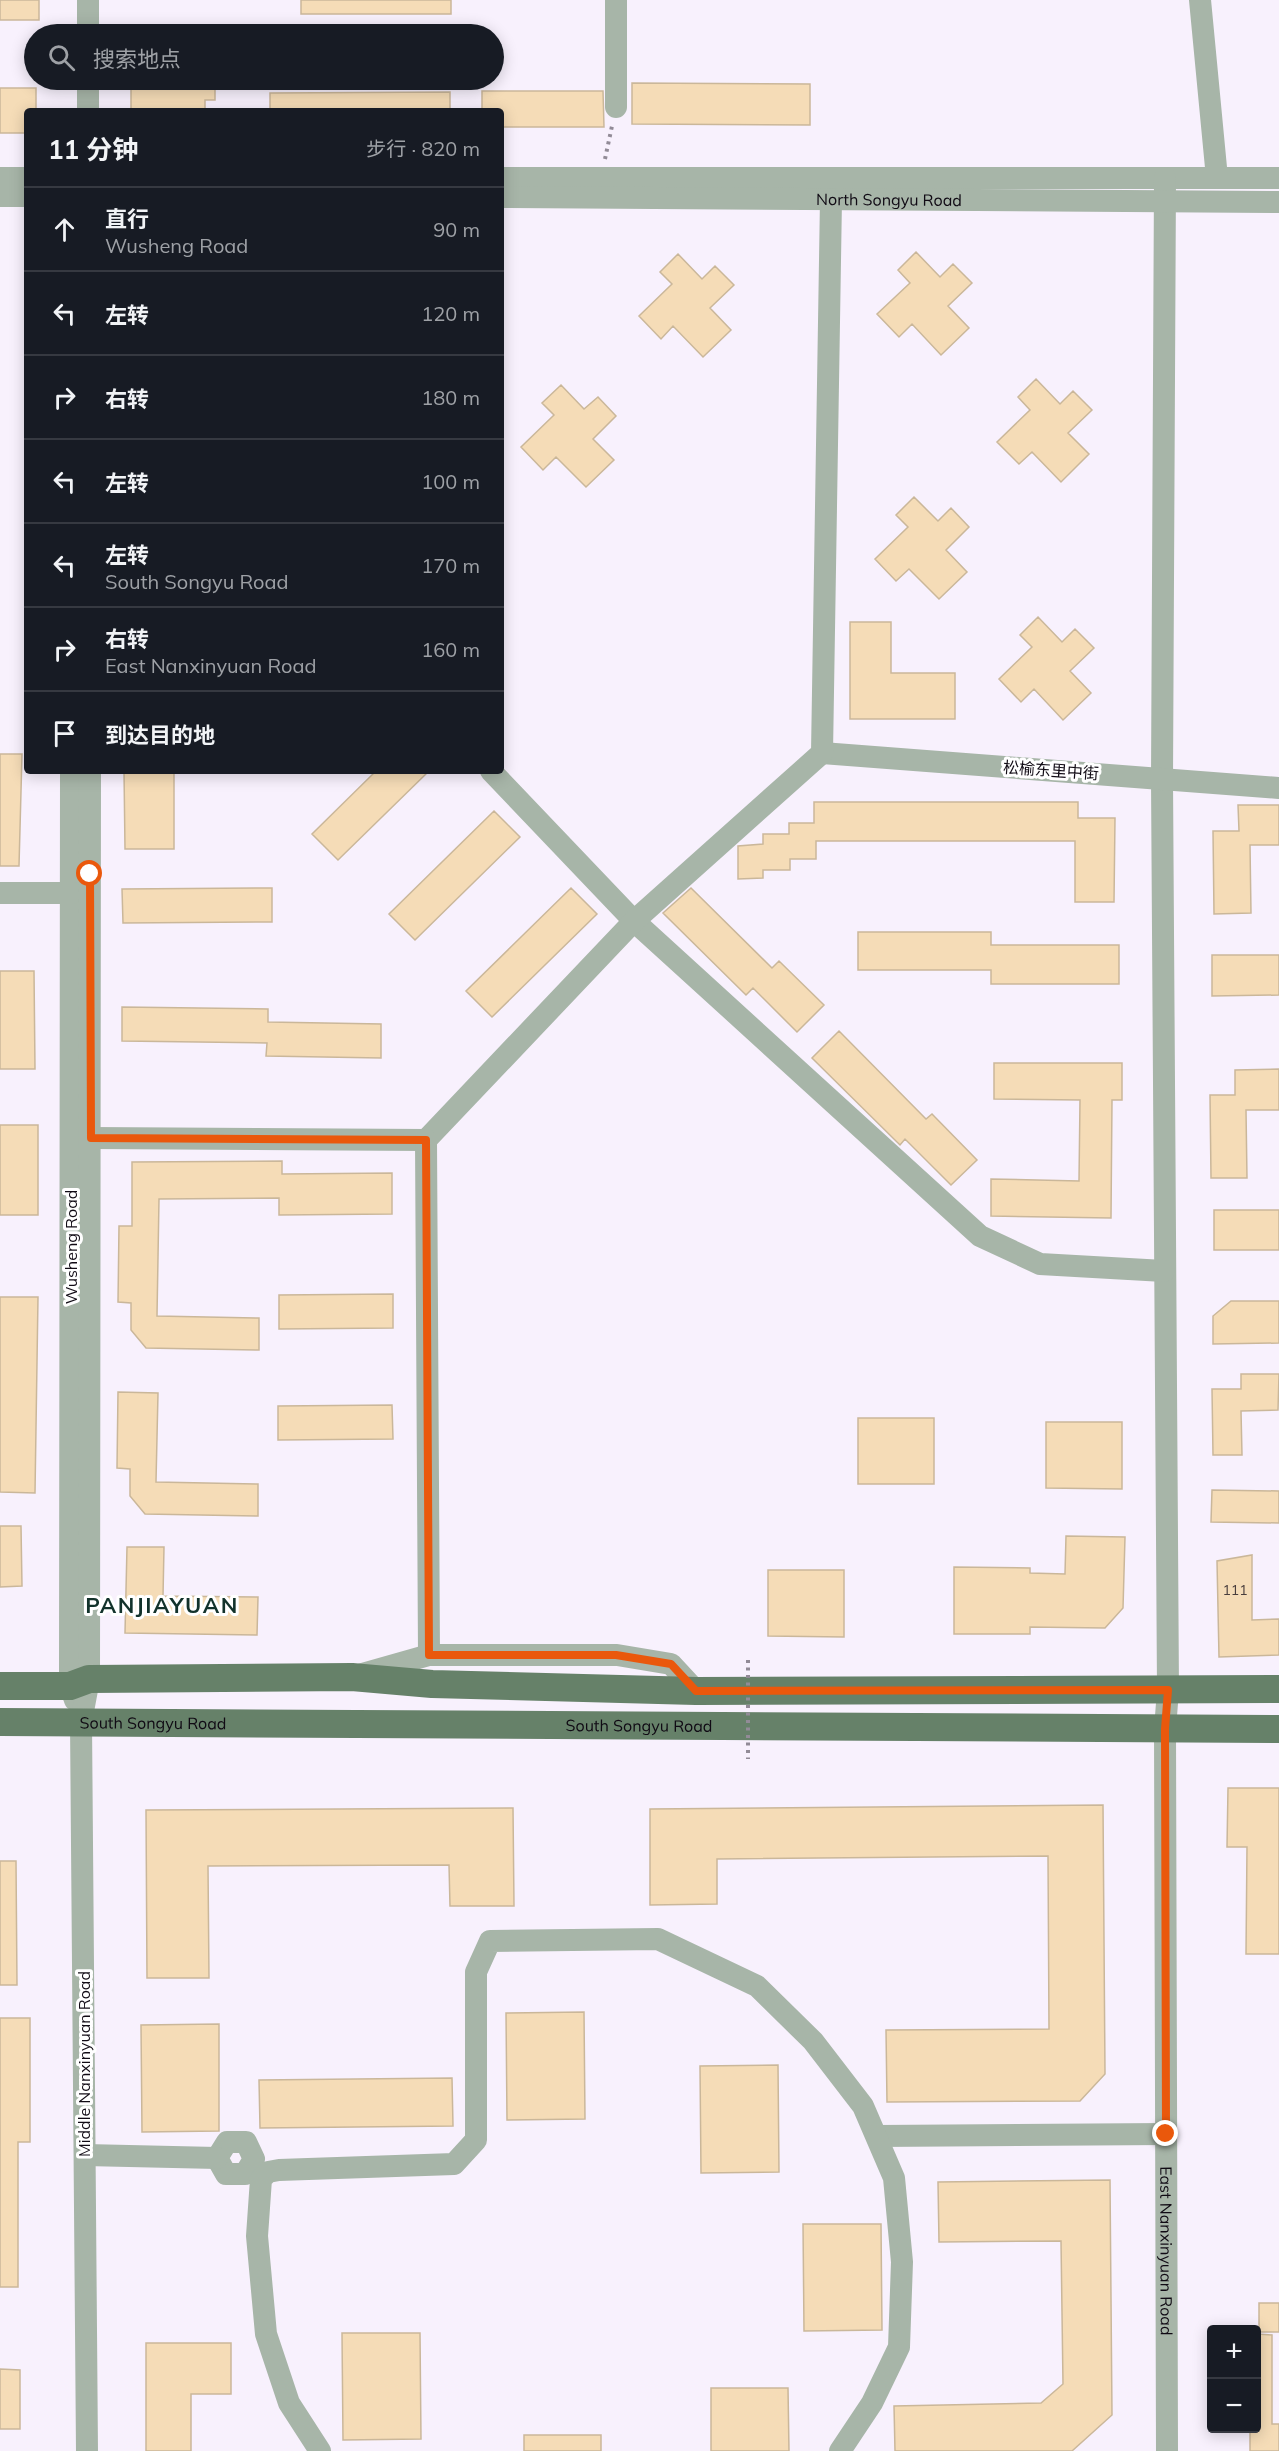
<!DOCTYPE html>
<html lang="zh">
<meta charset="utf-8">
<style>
:root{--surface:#171b24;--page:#242831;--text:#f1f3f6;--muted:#9ea1a6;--line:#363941}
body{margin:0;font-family:Mulish,"Noto Sans SC",sans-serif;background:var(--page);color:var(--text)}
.controls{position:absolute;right:18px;bottom:18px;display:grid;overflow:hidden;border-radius:6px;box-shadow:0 3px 15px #0003}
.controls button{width:54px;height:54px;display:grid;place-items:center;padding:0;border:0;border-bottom:2px solid var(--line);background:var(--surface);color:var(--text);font:30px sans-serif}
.stop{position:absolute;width:18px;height:18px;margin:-14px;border:4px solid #ea580c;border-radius:50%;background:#fff}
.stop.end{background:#ea580c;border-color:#fff;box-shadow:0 2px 6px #0008}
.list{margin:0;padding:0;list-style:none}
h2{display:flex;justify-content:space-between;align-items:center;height:78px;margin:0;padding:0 24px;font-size:26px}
h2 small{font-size:20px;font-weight:400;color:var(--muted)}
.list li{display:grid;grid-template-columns:39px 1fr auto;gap:18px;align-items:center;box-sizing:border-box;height:84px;padding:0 24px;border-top:2px solid var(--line)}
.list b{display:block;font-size:22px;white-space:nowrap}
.list p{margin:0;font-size:20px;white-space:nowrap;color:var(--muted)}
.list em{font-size:20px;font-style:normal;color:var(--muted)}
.icon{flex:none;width:33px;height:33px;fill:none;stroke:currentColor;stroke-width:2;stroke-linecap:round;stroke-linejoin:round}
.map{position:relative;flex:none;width:1279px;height:2451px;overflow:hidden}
.search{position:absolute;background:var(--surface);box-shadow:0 3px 15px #0003;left:24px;top:24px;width:480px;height:66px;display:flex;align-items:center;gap:15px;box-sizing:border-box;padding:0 21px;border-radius:33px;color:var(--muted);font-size:22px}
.panel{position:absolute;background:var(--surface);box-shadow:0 3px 15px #0003;left:24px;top:108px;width:480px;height:666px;border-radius:6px}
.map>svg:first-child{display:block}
</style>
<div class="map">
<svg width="1279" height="2451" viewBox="0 0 1279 2451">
<rect width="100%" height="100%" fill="#f8f1fd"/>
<path fill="#f5dcb7" stroke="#cab79a" stroke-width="1.5" d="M0,0H39V20H0Z
M301,0H451V14H301Z
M131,80H215V100H205V111H131Z
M632,83L810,84V125L632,124Z
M0,88H36V111H27V133H0Z
M482,91H603L604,127H501V111H482Z
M450,92V111H270V93Z
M916,252L940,277L953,264L972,283L948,306L969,328L941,355L912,324L899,337L877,314L910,283L898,270Z
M678,254L702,279L715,266L734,285L710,308L731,330L703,357L673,326L661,339L639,316L672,284L660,272Z
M1036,379L1060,404L1073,391L1092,410L1068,433L1089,454L1061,482L1032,452L1019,464L997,442L1030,410L1018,397Z
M561,385L584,409L598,397L616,416L593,439L614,460L586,487L556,457L543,470L521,447L554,415L542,403Z
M914,497L938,521L951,508L969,527L946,550L967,572L939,599L909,569L896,581L875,559L908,527L896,515Z
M1038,617L1062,642L1075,629L1094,648L1070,671L1091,693L1063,720L1034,689L1021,702L999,679L1032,647L1020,635Z
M850,622H891V673H955V719H850Z
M0,754H22L19,866H0Z
M124,771H174V849H125Z
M376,771H429L338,860L312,834Z
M814,802H1078V818H1115L1114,902H1075V841H816V859H790V870H763V878L738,879V846L763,844V834H789V823H814Z
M1238,805H1279V845H1250L1251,913L1214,914L1213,831H1239Z
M494,811L520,837L415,940L389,914Z
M272,888V922L123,923L122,889Z
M571,888L597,914L492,1017L466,991Z
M691,888L772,968L779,961L824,1005L797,1032L753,988L746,995L663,913Z
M858,932H991V945H1119V984H991V970H858Z
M1212,955H1279V995L1212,996Z
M0,971H34L35,1069H0Z
M122,1007L268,1009V1022L381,1024V1058L266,1056L267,1043L122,1041Z
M839,1031L926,1119L932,1114L977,1160L951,1185L905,1139L900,1145L812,1058Z
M994,1063H1122V1100H1112L1111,1218L991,1216V1179L1079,1181L1080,1100L994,1099Z
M1279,1069V1110H1246L1247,1178H1211L1210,1095H1235V1070Z
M0,1125H38V1215H0Z
M282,1161V1174L392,1173V1214L279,1215V1198L159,1199L157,1316L259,1318V1350L146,1348L131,1330V1303L118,1302L119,1226H132V1162Z
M1214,1210H1279V1250H1214Z
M393,1294V1328L279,1329V1295Z
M0,1297H38L35,1493L0,1492Z
M1231,1301H1279V1343L1213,1344V1316Z
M1241,1374H1279L1278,1410L1241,1411L1242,1455H1213L1212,1389H1241Z
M118,1392L158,1393L156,1482L258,1484V1516L145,1514L130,1496V1469L117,1468Z
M392,1405L393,1439L278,1440V1406Z
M858,1418H934V1484H858Z
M1046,1422H1122V1489L1046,1488Z
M1212,1490L1279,1491V1523L1211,1522Z
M0,1526H21L22,1586L0,1587Z
M1066,1536L1125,1537L1123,1608L1105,1628L1030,1627V1634H954V1567L1030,1568V1573L1065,1574Z
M127,1547H164L163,1596L258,1597L257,1635L125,1633Z
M1252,1555V1620L1279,1619V1655L1219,1657L1217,1561Z
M768,1570H844V1637L768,1636Z
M1228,1788H1279V1954H1246L1247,1847H1227Z
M1103,1805L1105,2074L1080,2101L887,2102L886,2030L1049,2029L1048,1856L717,1859V1904L650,1905V1809Z
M513,1808L514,1906H450L449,1865L208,1866L209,1978H147L146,1810Z
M0,1861H16L17,1985H0Z
M584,2012L585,2119L507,2120L506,2013Z
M0,2018H30V2142H18V2287H0Z
M219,2024V2131L142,2132L141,2025Z
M778,2065L779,2172L701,2173L700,2066Z
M452,2078L453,2126L260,2128L259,2080Z
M1110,2180L1112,2415L1072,2451H895L894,2406L1041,2403L1063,2384L1061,2241L939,2242L938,2182Z
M803,2224H881L882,2330L804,2331Z
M1259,2303H1279V2332H1259Z
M342,2333H420L421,2439L343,2440Z
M1257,2334L1272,2335V2424H1279V2451H1250V2428H1257Z
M146,2343H231V2394H191V2451H146Z
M0,2369L20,2370V2429H0Z
M711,2388H788L789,2451H711Z
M524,2435H601V2451H524Z"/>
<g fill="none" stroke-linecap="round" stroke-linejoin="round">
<path stroke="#928b97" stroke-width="4" stroke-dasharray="3 4.5" stroke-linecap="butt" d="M605,159L612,126"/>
<g stroke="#a7b5a8" stroke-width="22">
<path d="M88,0V34"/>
<path d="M616,0V107"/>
<path d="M1200,0L1217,178"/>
<path d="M88,80V111"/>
<path d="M0,178H27"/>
<path d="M501,178H1279"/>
<path id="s1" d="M1165,178L1162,779L1168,1690L1165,1729L1167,2451"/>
<path d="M0,196H27"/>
<path id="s2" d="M501,197L1279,202"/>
<path d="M822,753L1279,788"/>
<path d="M71,771L70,1686L75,1700"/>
<path d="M491,771L634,921L980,1236L1040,1264L1164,1271"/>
<path d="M0,893H72"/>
<path d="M91,1138L426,1140L634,921L822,753L831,199"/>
<path d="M426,1140L429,1655"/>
<path d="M362,1674L429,1655H617L671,1664L696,1691"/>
<path d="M877,2136L1166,2134"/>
<path d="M227,2142H246L254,2159L245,2174H226L217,2158Z"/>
<path d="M85,2155L217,2158"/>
<path d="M87,2451L81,1722L89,1679L90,771"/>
<path d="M320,2451L289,2403L266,2334L257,2236L261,2179L268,2172L279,2170L454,2164L476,2140V1972L490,1941L658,1939L757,1986L813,2041L863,2106L894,2178L902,2262L899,2347L872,2403L840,2451"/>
</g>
<g stroke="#668169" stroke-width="28">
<path d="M0,1686H70L89,1679L352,1677L432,1684L696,1691L1279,1689"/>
<path id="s3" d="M0,1722L1279,1729"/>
</g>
<path stroke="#928b97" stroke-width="4" stroke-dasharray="3 4.5" stroke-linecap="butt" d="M748,1660V1759"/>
</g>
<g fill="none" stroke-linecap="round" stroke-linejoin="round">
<path stroke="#ea580c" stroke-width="8" d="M90,874L91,1138L426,1140L429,1655H616L671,1664L696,1691L1168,1690L1165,1729L1166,2134"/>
</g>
<g text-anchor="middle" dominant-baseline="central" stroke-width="6" stroke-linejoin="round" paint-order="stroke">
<g font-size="14" fill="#493e3d">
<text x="1235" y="1590">111</text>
</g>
<g font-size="16" fill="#100a14" stroke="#fff">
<text stroke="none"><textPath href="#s2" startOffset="388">North Songyu Road</textPath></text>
<text transform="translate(1051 770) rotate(4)">松榆东里中街</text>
<text transform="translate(71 1247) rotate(-90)">Wusheng Road</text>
<text stroke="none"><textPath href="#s3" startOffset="153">South Songyu Road</textPath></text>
<text stroke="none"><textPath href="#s3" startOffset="639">South Songyu Road</textPath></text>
<text transform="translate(84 2064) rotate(-90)">Middle Nanxinyuan Road</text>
<text stroke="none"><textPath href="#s1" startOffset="2073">East Nanxinyuan Road</textPath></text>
</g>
<g font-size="22" font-weight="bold" letter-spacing="1.5" fill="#12322b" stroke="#fff">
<text x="162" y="1605">PANJIAYUAN</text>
</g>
</g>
</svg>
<div class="controls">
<button>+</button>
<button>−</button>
</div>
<div class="stop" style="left:90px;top:874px"></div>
<div class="stop end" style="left:1166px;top:2134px"></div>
<div class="search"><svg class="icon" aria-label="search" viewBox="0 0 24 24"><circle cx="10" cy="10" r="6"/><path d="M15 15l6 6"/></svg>搜索地点</div>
<section class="panel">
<h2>11 分钟<small>步行 · 820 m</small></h2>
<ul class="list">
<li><svg class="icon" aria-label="ahead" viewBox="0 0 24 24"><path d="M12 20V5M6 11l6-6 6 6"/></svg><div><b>直行</b><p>Wusheng Road</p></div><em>90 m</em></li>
<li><svg class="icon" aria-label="left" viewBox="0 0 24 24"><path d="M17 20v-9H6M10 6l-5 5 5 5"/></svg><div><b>左转</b></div><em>120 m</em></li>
<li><svg class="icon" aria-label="right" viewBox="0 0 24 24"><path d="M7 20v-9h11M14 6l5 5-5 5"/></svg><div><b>右转</b></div><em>180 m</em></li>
<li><svg class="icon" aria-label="left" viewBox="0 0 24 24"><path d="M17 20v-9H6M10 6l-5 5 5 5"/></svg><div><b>左转</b></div><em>100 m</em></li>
<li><svg class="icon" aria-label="left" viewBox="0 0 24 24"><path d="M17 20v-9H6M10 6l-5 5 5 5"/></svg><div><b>左转</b><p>South Songyu Road</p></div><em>170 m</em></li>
<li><svg class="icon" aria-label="right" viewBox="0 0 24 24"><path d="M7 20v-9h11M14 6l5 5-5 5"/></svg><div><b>右转</b><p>East Nanxinyuan Road</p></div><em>160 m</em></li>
<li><svg class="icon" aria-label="arrive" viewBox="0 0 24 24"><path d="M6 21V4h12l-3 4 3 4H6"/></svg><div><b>到达目的地</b></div></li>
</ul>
</section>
</div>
